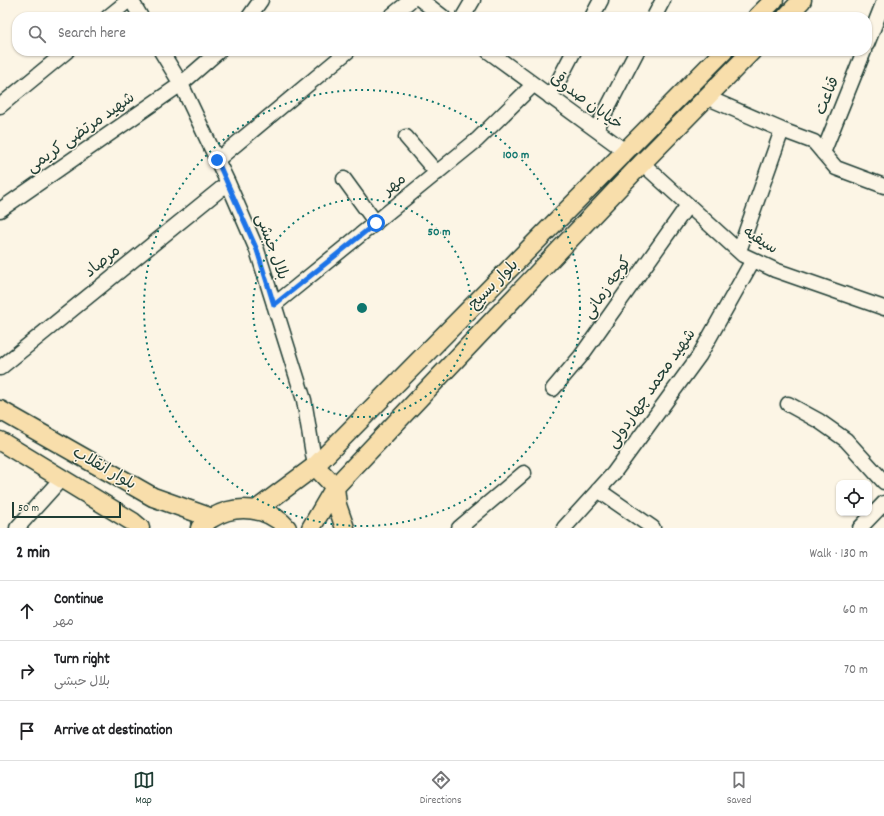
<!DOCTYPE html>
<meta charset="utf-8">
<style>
:root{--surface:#fff;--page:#f6f6f6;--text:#202124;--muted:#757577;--line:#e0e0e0;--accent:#1f3d34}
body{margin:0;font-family:Dekko,"Playpen Sans Arabic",sans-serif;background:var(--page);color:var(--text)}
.controls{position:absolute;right:12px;bottom:12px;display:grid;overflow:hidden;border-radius:8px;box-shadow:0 1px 3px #0004}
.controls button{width:36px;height:36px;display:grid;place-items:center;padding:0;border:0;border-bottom:1px solid var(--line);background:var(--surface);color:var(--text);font:20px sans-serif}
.scale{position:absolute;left:12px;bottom:10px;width:109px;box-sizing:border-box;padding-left:4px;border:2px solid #1f3d34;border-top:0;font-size:11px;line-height:14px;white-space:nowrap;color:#1f3d34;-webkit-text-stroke:3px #fcf5e5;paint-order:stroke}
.stop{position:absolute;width:12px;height:12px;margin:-9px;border:3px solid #1a73e8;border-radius:50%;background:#fff}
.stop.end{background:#1a73e8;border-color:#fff;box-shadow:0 1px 4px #0008}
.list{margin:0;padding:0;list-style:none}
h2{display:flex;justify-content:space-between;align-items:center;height:52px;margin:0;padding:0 16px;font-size:17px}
h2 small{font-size:13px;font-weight:400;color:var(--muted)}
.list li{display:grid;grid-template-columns:26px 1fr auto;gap:12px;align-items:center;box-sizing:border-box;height:60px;padding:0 16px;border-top:1px solid var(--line)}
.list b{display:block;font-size:15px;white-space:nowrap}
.list p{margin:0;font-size:13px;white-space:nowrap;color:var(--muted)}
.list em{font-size:13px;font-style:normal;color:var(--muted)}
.icon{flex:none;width:22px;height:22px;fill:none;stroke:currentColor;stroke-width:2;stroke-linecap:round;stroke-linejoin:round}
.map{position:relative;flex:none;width:884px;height:528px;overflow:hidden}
.search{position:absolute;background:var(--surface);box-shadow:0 1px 3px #0004;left:12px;right:12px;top:12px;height:44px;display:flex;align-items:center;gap:10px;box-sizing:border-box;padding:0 14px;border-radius:16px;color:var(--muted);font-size:15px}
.sheet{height:232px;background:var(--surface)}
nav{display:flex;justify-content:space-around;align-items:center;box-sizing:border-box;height:56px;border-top:1px solid var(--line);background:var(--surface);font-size:11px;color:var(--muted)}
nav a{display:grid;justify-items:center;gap:2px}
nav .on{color:var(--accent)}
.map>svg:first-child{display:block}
</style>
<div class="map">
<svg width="884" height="528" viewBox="0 0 884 528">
<rect width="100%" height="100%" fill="#fcf5e5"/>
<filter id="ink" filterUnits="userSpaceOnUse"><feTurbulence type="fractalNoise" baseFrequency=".025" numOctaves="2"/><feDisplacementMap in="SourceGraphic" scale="8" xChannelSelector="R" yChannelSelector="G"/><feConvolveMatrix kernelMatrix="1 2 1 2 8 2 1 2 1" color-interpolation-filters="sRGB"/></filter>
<g filter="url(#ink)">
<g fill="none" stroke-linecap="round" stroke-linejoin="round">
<g stroke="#1f3d34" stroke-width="17">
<path id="minor" d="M131,0L141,17
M421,0L443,17
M108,17L129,0
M249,17L261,0
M390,17L411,0
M463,17L473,0
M592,17L601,0
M654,17L663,0
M867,44L884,1
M161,51L181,84L228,183L257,250L304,400L315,466
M488,51L625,151
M550,97L574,51
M706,97L782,130L814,142L836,168L884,186
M0,106L67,51
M596,130L637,51
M406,137L437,173
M823,153L864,51
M217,160L348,51
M642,163L743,255L775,270L884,308
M344,179L376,223
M0,210L181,84L219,51
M739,251L782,130
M274,305L477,140L533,85
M0,368L228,183
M553,389L581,356L688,205
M788,404L819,421L846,440L884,482
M598,490L653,528
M17,528L62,478
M459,528L524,473
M564,528L613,474L699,356L753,260
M860,528L884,503"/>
</g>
<g stroke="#1f3d34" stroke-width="21">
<path id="major" d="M757,17L774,0
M786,17L802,0
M0,410L153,497L212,518
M0,441L133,522L140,528
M315,466L335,487L337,505L345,528
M256,510L315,466L724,51
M200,528C204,525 208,520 212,518C236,503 269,507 287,528
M311,528L335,487L642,163L752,51"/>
</g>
<use href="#minor" stroke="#fcf5e5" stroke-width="14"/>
<use href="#major" stroke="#f8deab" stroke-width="18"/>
</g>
</g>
<g fill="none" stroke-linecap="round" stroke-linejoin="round" filter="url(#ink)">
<path stroke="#1a73e8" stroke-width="5" d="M217,160L257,250L274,305L376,223"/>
</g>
<g fill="none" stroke="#0f766e" stroke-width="2" stroke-dasharray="2 4">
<circle cx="362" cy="308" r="109"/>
<circle cx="362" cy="308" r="218"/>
</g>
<g text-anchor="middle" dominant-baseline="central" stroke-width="3" stroke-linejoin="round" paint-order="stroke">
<g font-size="16" fill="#1f3d34" stroke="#fcf5e5">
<text transform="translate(828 96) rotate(-68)">قناعت</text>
<text transform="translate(586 102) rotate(36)">خیابان صدوقی</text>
<text transform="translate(81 133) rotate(-35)">شهید مرتضی کریمی</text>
<text transform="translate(395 185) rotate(-39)">مهر</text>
<text transform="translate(760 241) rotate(32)">سیفیه</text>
<text transform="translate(271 247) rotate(70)">بلال حبشی</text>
<text transform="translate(103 262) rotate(-39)">مرصاد</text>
<text transform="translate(494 285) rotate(-45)">بلوار بسیج</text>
<text transform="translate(608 288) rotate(-55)">کوچه زمانی</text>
<text transform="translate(652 389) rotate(-55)">شهید محمد چهاردولی</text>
<text transform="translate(104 469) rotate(30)">بلوار انقلاب</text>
</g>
</g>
<circle cx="362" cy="308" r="6" fill="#0f766e" stroke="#fcf5e5" stroke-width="2"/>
<g font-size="12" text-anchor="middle" font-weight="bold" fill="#0f766e" stroke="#fcf5e5" stroke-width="3" stroke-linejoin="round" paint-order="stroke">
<text x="516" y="158">100 m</text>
<text x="439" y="235">50 m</text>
</g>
</svg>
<div class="controls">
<button><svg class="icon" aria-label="locate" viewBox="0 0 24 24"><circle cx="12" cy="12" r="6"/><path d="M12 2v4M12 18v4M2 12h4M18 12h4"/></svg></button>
</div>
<div class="scale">50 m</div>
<div class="stop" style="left:376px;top:223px"></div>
<div class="stop end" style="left:217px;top:160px"></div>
<div class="search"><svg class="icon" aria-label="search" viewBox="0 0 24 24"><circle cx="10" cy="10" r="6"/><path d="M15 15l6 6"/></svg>Search here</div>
</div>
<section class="sheet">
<h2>2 min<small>Walk · 130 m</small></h2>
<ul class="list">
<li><svg class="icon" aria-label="ahead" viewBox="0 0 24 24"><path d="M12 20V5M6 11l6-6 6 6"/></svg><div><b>Continue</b><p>مهر</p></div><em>60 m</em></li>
<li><svg class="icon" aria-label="right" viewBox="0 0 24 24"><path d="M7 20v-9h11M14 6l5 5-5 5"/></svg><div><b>Turn right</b><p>بلال حبشی</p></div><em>70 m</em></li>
<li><svg class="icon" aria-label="arrive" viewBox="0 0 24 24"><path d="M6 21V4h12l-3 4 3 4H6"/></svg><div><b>Arrive at destination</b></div></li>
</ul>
</section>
<nav>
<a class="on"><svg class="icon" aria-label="map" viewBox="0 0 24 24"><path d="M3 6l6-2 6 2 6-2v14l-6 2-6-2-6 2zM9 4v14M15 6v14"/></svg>Map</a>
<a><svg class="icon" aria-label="directions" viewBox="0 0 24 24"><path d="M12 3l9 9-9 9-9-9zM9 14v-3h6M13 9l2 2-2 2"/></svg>Directions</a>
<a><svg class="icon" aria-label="saved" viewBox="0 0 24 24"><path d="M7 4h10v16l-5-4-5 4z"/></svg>Saved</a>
</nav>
